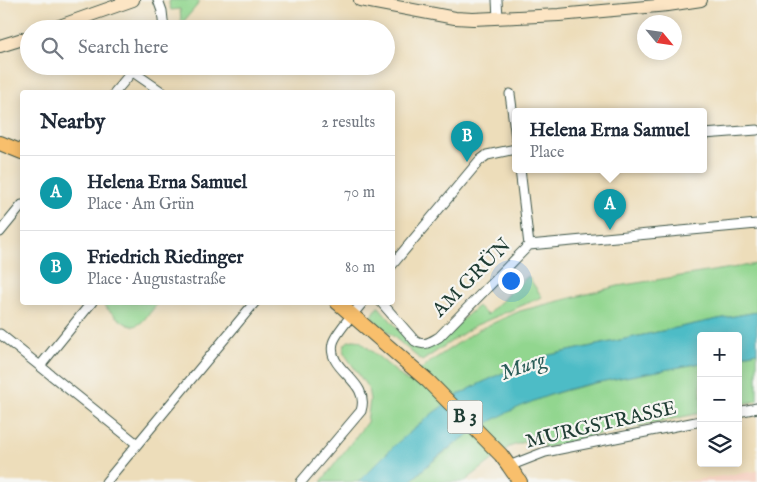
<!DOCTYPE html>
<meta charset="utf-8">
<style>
:root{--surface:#fff;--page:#f6f6f7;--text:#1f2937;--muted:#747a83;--line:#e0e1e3;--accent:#db2777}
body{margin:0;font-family:"IM FELL English",serif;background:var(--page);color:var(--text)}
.controls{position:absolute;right:15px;bottom:15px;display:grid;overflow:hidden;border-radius:5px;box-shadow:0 2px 12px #0003}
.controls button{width:45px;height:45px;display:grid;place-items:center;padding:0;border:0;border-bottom:1px solid var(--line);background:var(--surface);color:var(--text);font:25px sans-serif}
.compass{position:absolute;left:637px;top:15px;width:45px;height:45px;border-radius:50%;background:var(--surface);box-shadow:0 2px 12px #0003;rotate:119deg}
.you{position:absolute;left:510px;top:280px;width:18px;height:18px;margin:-12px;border:4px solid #fff;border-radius:50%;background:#1a73e8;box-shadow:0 0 0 8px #1a73e833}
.badge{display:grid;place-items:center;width:32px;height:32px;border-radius:50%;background:var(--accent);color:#fff;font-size:16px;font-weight:700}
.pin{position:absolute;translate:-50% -41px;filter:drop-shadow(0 1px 2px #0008)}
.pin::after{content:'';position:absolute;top:26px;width:18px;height:15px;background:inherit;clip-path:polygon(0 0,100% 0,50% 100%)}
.popup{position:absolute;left:512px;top:108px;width:195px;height:65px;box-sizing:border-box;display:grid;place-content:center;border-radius:5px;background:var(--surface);filter:drop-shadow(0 1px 4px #0005);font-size:16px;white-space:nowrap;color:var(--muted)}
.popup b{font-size:19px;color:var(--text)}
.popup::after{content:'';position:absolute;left:50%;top:100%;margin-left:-10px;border:10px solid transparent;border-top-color:var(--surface)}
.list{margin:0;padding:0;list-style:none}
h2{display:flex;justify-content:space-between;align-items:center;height:65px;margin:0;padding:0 20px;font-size:21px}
h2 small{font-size:16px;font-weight:400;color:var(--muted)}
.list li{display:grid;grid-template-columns:32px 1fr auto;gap:15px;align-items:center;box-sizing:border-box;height:75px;padding:0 20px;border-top:1px solid var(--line)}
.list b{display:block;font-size:19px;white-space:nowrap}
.list p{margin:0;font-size:16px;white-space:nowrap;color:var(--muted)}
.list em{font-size:16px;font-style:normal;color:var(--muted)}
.icon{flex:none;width:28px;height:28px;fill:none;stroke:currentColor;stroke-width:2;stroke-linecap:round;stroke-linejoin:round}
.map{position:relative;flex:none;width:757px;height:482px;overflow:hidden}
.search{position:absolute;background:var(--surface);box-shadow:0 2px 12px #0003;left:20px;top:20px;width:375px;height:55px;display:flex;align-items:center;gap:12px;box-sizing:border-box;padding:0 18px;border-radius:28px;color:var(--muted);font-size:19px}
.panel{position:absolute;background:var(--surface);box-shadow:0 2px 12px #0003;left:20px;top:90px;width:375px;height:215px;border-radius:5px}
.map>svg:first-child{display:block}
</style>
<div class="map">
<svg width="757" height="482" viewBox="0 0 757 482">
<rect width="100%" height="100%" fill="#f6f6f2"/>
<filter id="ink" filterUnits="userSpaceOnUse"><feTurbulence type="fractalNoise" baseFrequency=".02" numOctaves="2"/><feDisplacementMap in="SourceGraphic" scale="10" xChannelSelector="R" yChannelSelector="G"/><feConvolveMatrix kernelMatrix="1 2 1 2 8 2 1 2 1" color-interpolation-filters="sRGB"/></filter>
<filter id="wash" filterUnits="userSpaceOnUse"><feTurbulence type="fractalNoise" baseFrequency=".0096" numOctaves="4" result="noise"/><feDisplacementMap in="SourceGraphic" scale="20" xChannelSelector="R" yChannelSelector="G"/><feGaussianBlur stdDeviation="1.12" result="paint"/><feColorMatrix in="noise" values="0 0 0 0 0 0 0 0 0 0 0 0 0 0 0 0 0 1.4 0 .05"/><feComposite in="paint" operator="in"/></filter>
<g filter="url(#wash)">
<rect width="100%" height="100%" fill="#edddba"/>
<path fill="#f6d2c3" d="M757,471V482H681Z"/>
<path fill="#92d68f" stroke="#588a62" d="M170,0H198L200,2L183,22L181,21L180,9L171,10L169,4Z
M757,264V312L718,319L550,355L520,365L481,383L458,395L358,482H321L367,422L370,400L368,388L344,353C342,342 350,338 360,341L408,382L427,364L478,330L520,311L618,286Z
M528,276L542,297L474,326L422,361L373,319L372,316L378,306L412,345L417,348H426L433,345L478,306L487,315Z
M101,303V302L157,303C154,308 151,312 147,316C144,320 140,325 134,326C125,327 108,309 101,303Z
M757,352V401L738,405V356Z
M701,363V413L600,434L545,448L541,436L509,447L464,482H411C421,470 433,461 445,452C459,441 473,430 489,421C553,385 629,377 701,363Z"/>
<path fill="#4ebcc6" stroke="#367c7d" d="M757,312V352L738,356V336H701V363C661,371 620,377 581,386C518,401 455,436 410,482H358L396,444L433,413L458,395L481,383L520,365L550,355L718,319Z"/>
</g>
<g filter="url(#ink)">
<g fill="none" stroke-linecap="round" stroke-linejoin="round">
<g stroke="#3e5548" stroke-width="11">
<path id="minor" d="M158,0L162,11L164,29
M497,0L498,18
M133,72L162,92
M115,92L137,66
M510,94L516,138
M704,134L757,130
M520,169L529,245
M0,232L22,205
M392,265L479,161L487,155L516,149
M381,302L415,341C424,347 430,342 439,337L529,245L757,224
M0,334L137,444
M40,366L92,302
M738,412L757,408
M509,466L545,452L701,421
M106,482L255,302
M301,482L361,411C371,380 326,371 333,343C336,332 355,312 363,302"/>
</g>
<g stroke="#3e5548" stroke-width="14">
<path id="secondary" d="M360,0L455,18L473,19L559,15L668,5L701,0
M51,29L133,0
M0,46L29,37"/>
</g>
<g stroke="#3e5548" stroke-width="16">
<path id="primary" d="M0,143L22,152
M337,302L428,381L501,455L509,466L520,482"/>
</g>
<use href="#minor" stroke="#fff" stroke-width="9"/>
<use href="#secondary" stroke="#fce5c4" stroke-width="12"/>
<use href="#primary" stroke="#f8bf6c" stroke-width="14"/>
</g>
</g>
<g text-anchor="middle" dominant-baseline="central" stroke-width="4.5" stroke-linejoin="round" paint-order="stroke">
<rect fill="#f6f6f2" stroke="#60746d" stroke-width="1" x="447.5" y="400.5" width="35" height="33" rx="4"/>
<g font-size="19" font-weight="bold" fill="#1f3d34">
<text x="465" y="417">B 3</text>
</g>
<g font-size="20" fill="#1f3d34" stroke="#f6f6f2">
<text transform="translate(472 278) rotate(-45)">AM GRÜN</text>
<text transform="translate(601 425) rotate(-13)">MURGSTRASSE</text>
</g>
<g font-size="21" font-style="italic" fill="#2b5d58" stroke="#f6f6f2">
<text transform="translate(523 367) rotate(-20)">Murg</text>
</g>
</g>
</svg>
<div class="controls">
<button>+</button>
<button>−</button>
<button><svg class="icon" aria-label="layers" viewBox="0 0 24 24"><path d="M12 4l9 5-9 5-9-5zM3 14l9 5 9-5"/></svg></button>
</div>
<svg class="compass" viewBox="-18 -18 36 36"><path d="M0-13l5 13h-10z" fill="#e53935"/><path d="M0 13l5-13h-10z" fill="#747a83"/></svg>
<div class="you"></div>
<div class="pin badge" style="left:610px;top:230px;background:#0f9aa8">A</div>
<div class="popup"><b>Helena Erna Samuel</b>Place</div>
<div class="pin badge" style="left:467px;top:162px;background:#0f9aa8">B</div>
<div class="search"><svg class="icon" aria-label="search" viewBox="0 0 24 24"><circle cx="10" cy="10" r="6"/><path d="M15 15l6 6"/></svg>Search here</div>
<section class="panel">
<h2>Nearby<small>2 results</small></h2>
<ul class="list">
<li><span class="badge" style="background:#0f9aa8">A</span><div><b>Helena Erna Samuel</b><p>Place · Am Grün</p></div><em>70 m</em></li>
<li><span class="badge" style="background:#0f9aa8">B</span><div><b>Friedrich Riedinger</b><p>Place · Augustastraße</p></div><em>80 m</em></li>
</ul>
</section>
</div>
